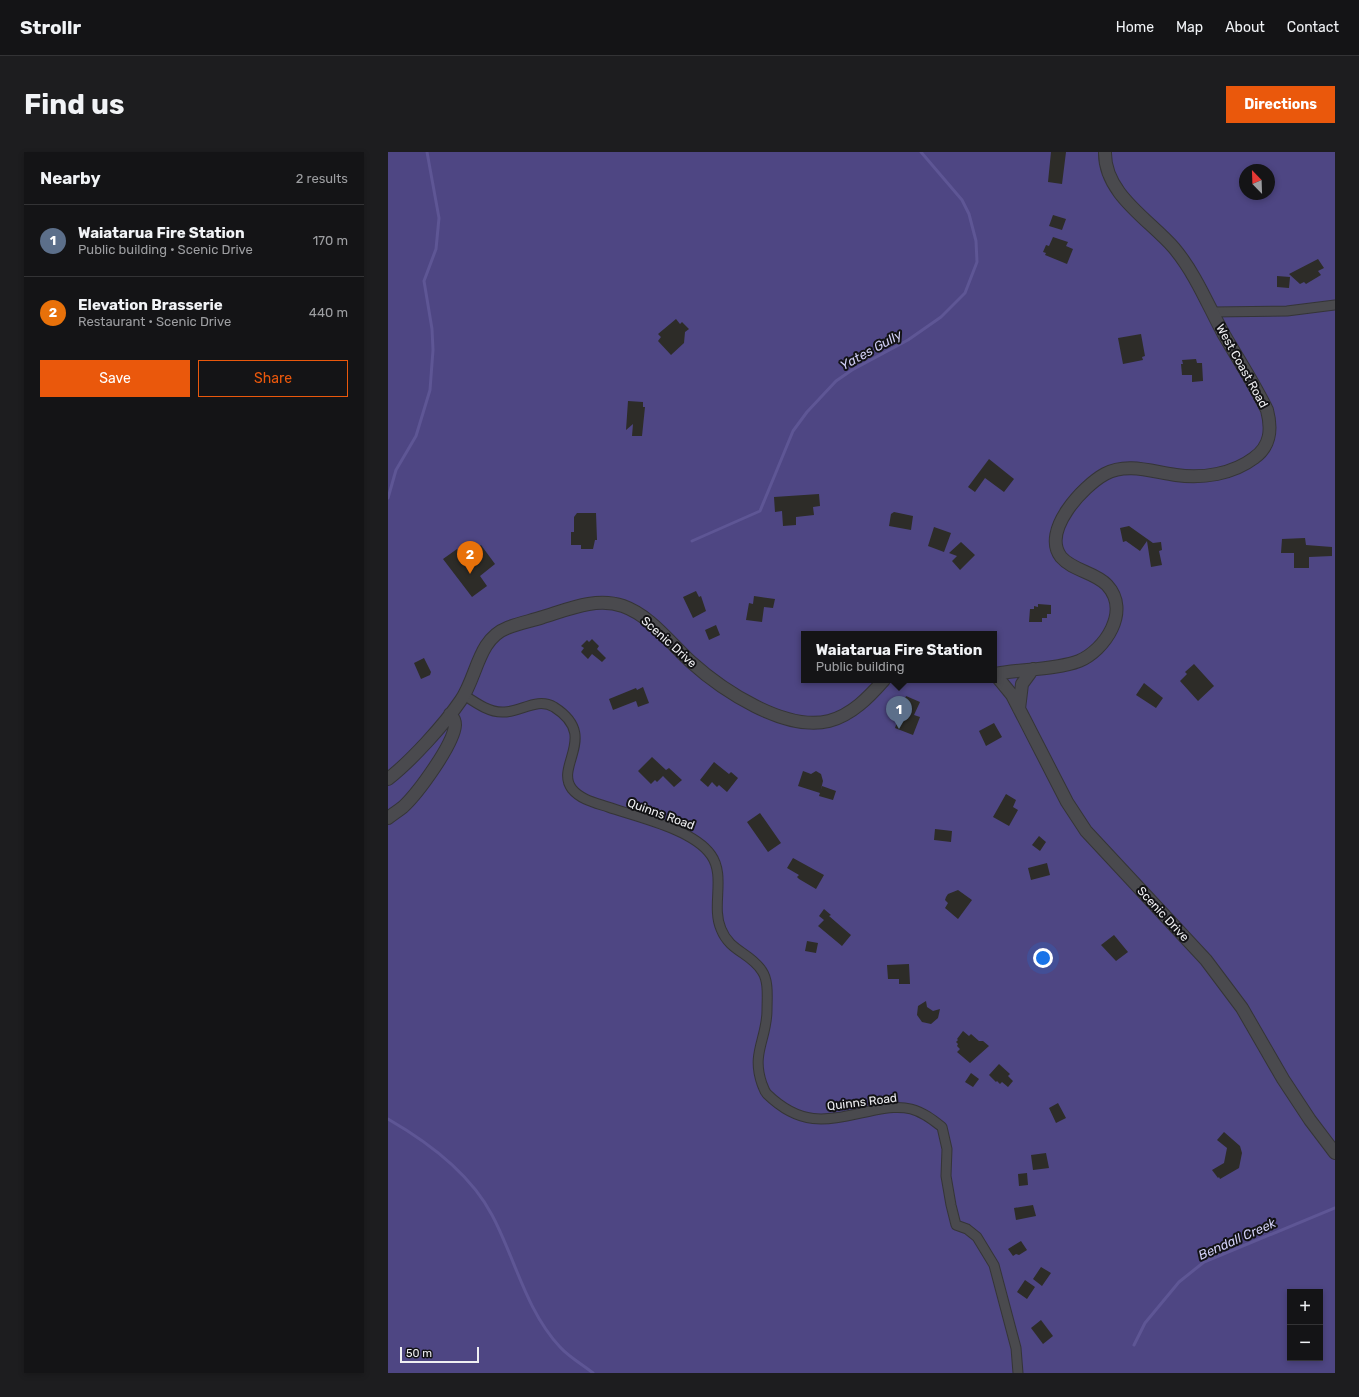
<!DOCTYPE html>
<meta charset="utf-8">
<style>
:root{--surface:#141416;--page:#1d1d1f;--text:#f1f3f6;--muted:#9d9ea1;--line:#333335;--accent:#ea580c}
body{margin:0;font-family:Rubik,sans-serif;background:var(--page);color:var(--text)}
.controls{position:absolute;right:12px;bottom:12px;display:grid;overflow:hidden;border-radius:0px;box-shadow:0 2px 6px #0003}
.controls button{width:36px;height:36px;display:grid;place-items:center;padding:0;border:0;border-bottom:1px solid var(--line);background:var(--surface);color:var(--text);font:20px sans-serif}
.compass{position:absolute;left:851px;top:12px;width:36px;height:36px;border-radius:50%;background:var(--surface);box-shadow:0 2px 6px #0003;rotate:337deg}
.scale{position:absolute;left:12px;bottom:10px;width:79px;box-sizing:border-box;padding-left:4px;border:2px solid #efeff2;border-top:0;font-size:11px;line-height:14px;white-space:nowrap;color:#efeff2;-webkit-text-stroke:3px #121215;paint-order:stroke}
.you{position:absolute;left:655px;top:806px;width:14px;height:14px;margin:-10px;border:3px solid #fff;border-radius:50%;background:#1a73e8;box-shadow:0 0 0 6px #1a73e833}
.badge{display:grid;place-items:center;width:26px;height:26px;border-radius:50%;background:var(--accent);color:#fff;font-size:13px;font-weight:700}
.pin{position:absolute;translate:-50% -33px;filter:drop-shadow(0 1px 2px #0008)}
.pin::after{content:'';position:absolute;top:21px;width:14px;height:12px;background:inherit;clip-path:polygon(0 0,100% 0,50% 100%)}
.popup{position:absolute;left:413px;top:479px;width:196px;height:52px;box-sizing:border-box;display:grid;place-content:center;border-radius:0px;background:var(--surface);filter:drop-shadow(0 1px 3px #0005);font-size:13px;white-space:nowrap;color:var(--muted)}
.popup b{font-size:15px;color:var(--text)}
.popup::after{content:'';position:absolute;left:50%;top:100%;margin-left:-8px;border:8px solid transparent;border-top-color:var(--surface)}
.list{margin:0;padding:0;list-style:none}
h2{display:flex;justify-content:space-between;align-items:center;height:52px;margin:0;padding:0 16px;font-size:17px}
h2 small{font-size:13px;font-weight:400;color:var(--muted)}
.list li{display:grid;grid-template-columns:26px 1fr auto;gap:12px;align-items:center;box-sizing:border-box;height:72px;padding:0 16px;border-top:1px solid var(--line)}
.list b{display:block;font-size:15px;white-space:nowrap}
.list p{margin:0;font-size:13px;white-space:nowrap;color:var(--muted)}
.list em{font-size:13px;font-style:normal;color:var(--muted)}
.actions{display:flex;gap:8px;padding:12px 16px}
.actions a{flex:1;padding:9px 0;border:1px solid var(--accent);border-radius:0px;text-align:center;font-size:14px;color:var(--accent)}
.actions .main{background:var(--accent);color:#fff}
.map{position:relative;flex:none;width:947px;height:1221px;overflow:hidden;border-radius:0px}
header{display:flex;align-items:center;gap:24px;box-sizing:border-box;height:56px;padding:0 20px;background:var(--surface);border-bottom:1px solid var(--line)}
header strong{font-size:19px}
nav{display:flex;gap:22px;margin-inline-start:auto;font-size:14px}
.intro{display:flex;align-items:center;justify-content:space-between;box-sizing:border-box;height:96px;padding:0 24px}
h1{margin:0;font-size:28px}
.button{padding:10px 18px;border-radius:0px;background:var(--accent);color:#fff;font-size:14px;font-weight:700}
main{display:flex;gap:24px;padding:0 24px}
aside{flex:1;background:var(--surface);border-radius:0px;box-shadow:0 2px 6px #0003}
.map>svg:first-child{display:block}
</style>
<header>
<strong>Strollr</strong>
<nav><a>Home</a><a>Map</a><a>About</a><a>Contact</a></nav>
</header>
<div class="intro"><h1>Find us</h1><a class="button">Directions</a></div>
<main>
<aside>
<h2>Nearby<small>2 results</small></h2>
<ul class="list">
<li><span class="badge" style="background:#5c6f8a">1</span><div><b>Waiatarua Fire Station</b><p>Public building · Scenic Drive</p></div><em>170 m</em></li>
<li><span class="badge" style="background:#e8710a">2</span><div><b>Elevation Brasserie</b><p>Restaurant · Scenic Drive</p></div><em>440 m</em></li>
</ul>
<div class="actions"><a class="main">Save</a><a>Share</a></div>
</aside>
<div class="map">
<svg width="947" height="1221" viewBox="0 0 947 1221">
<rect width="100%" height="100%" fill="#1b1b1e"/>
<path fill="#4e4683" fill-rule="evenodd" d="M0,0H947V1221H0ZM857,18H881V42H857ZM416,482H606V528H416ZM902,1140H932V1206H902Z"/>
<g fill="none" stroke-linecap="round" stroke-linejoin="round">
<path stroke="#5e5695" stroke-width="3" d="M0,346L8,318L28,284L42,238L45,198L44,177L36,129L48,97L51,66L39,0
M304,389L372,359L405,279L419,260L448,229L464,218L520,188L553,165L577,141L589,110L588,89L581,62L574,48L533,0
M0,967C40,990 82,1021 104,1063C127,1106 138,1159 172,1195C181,1205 195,1213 205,1221
M746,1193L757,1171L791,1130L816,1110L947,1056"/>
</g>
<path fill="#2d2c28" d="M663,0H678L674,32L660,30Z
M665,63L678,67L674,78L661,74Z
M665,85L680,90L678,94L685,97L679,112L657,103L658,101L655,100L658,93L661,94Z
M930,107L936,116L930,119L933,123L918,132L916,130L912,132L901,122Z
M889,124L902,125L901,136L889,135Z
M288,167L292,172L294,170L301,177L297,180L296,191L283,203L270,189L273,185L270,182Z
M753,182L757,204L754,205L755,208L735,212L730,186Z
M808,207L809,211H814L815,229L804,230V223H794L793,212H795L794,208Z
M240,249L255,250V255H257L254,284H244L245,272L238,278Z
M601,307L626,327L616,340L597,326L587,340L580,335Z
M431,342L432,354L425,355L426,363L408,365V373L395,374L394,359L387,360L386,345Z
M506,360L525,364L523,378L501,374L503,362Z
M189,361H208L209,388H207L205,397H193V393H183V380H186V365Z
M741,374L765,391L773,390L774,398L771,399L774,413L763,415L759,389L752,399L738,389L735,390L732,376Z
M546,375L563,381L556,400L540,394Z
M917,386L918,393L944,395V404L921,405V416H906V401H893L894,387Z
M573,390L587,403L572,418L564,409L569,404L561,401Z
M93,393L107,412L92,424L99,434L84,445L55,407L69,397L74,403L84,395L86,399Z
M308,439L311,445L313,444L318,459L305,466L295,445Z
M366,444L387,447L385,456L376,455L374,470L358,468L361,451L365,452Z
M650,452L663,453V462H659V466H654V470H641L642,457H646V454L650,455Z
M328,473L332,483L321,488L317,478Z
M204,487L211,494L209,497L218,506L214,510L204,502L200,507L193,500L196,496L193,494L199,488L201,490Z
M36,506L43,520L42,523L33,527L26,511Z
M806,512L826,534L810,549L792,529L799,522L797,520Z
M756,531L775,546L768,556L748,543Z
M255,535L261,551L250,555L248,549L225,558L221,547L248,536L249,538Z
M518,544L532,550L526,563L532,565L525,583L507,576Z
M606,571L614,585L598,594L591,579Z
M264,605L278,618L281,616L294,628L286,635L275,624L269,630L267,628L263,632L250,619Z
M326,610L341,622L343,620L350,626L339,640L331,633L329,635L324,630L320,635L312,628Z
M415,619L423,622L428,619L433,622L435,629L432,641L410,634Z
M434,634L448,639L445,648L431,644Z
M618,642L628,648L625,655L630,658L621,674L605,665Z
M372,661L393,691L380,700L359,670Z
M547,677L564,679L563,690L546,688Z
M651,684L658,690L652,699L644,693Z
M405,706L436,723L428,737L411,727L409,725L411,723L399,716Z
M659,711L662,723L643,728L640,716Z
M570,738L584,748L570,767L557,756L560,751L557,748L558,745L560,742Z
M436,757L443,763L441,764L463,783L454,794L430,774L436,768L431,764Z
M726,783L740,800L728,809L713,793Z
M419,789L430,791L428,801L417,799Z
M521,812L522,832H511V827H500L499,813Z
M538,849L539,855L545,859L552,857L550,866L543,872L534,870L529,863L530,854Z
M575,879L581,884L583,882L591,889H595L601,894L582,911L569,900L572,897L569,894L570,892L568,890L570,888L569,887Z
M611,912L622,922L620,924L625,929L620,935L614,930L612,932L609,929L608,930L601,923Z
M583,921L591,927L585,935L577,930Z
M670,951L678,966L668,971L661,956Z
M836,980L852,994L854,1001L851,1016L832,1027L831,1025L830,1026L824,1018L836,1011L839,996L829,988Z
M658,1001L661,1016L645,1018L643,1003Z
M639,1021L640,1033L631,1034L630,1022Z
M645,1053L648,1064L628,1068L626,1056Z
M633,1089L639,1098L631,1103L628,1102L625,1104L620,1097Z
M653,1115L663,1121L654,1134L645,1127Z
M637,1128L647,1135L639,1147L629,1140Z
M653,1168L665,1184L655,1192L643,1176Z"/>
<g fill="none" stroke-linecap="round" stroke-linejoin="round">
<g stroke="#353537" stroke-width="11">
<path id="street" d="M824,160L899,159L947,153
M76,543C88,551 102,561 116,560C133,560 149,545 166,555C212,584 166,614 184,637C193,648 208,651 220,655C249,665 305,677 323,703C338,724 323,754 333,777C342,800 362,800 374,819C381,829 379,846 379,858C379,887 363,901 374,932C376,936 376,939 379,942C416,978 443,967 487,958C499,956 511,954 523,957C535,960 545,968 554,975L559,997L558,1024L563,1053L568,1073L579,1077L589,1085L606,1113L628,1196L630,1221"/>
</g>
<g stroke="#353537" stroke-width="14">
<path id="secondary" d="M606,521L624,543L679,650L698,679L818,808L854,856L895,927L922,968L947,1001
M607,522C632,517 668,518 691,509C717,498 743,459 719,433C707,420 685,419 673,405C653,379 695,334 717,322C739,310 765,320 788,323C814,327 845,322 866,306C883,294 884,277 879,258C866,231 850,207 835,181C820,153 807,121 786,96C762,68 716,42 717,0
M631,557L634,532L645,517
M0,627C23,609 56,573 73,548C89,525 90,487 119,476C131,471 143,469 155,465C181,457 208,445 235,454C263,464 282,491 303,510C334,538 397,580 441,569C464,563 481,545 496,528
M0,666C5,662 10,659 15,655C30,641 66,592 67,573C67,568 65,565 62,562"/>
</g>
<use href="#street" stroke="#4a4a4e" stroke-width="9"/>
<use href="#secondary" stroke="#4a4a4e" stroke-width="12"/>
</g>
<g text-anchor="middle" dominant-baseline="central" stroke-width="4" stroke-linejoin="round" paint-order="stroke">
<g font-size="12" fill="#efeff2" stroke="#121215">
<text transform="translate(854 214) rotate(61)">West Coast Road</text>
<text transform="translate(281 490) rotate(42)">Scenic Drive</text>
<text transform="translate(273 662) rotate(20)">Quinns Road</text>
<text transform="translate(775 762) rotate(47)">Scenic Drive</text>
<text transform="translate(474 950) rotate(-7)">Quinns Road</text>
</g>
<g font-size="13" font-style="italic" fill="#d0cef4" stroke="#121215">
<text transform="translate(483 198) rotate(-29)">Yates Gully</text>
<text transform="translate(849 1087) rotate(-24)">Bendall Creek</text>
</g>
</g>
</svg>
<div class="controls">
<button>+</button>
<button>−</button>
</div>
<svg class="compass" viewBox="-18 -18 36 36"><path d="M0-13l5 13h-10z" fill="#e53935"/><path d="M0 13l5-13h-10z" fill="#9d9ea1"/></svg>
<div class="scale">50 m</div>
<div class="you"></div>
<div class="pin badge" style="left:511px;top:577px;background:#5c6f8a">1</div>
<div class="popup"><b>Waiatarua Fire Station</b>Public building</div>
<div class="pin badge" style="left:82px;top:422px;background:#e8710a">2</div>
</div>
</main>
